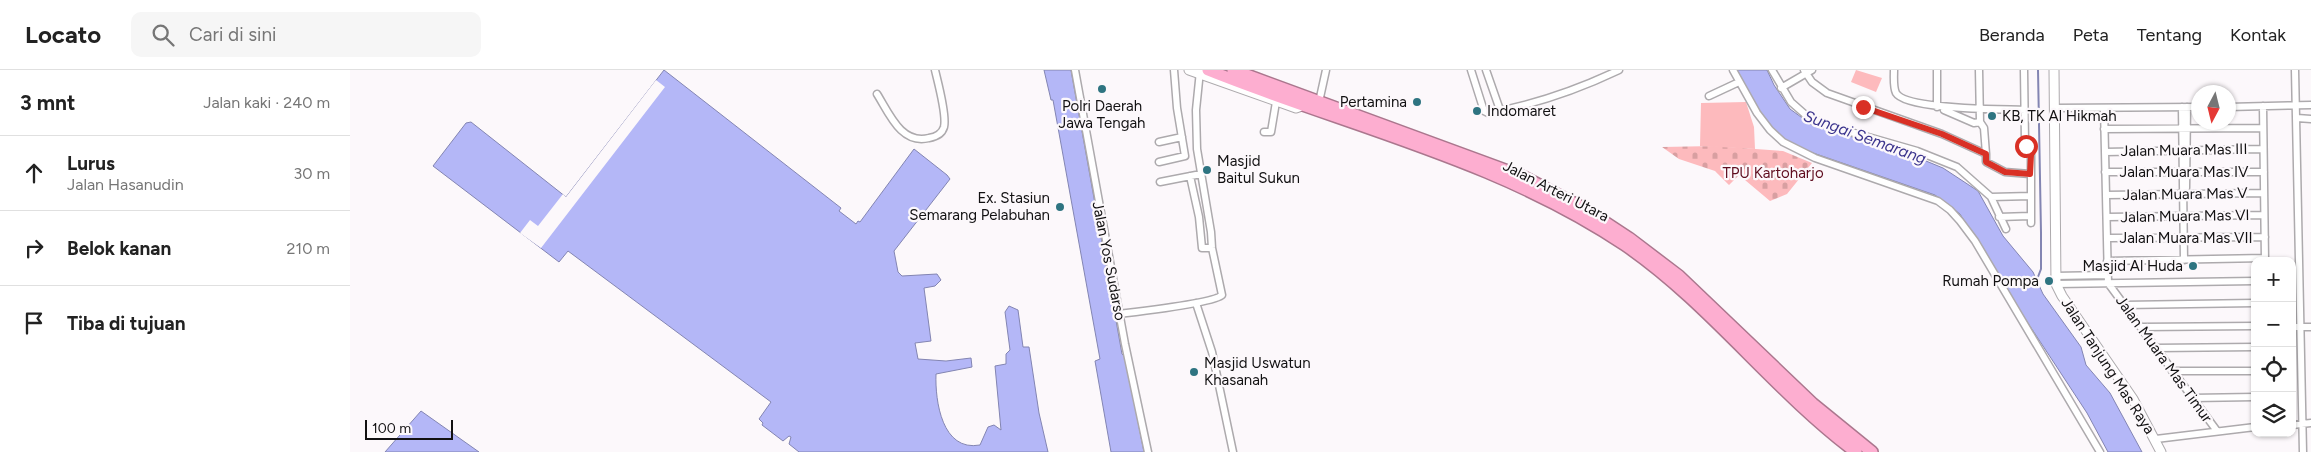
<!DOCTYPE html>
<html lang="id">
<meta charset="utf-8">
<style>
:root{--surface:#fff;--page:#f6f6f6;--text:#222;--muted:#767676;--line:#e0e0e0}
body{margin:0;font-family:Figtree,sans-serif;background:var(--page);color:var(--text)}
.controls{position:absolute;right:15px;bottom:15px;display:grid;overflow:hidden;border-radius:10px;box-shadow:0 1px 4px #0004}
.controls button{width:45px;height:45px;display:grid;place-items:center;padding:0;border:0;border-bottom:1px solid var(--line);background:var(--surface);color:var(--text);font:25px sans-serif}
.compass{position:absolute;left:1841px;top:15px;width:45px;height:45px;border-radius:50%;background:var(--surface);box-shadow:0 1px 4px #0004;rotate:187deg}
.scale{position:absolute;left:15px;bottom:12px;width:88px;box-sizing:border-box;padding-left:5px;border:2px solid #121112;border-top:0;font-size:14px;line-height:18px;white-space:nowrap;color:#121112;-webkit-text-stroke:4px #fcf8fb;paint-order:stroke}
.stop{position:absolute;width:15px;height:15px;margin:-11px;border:4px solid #d93025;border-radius:50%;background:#fff}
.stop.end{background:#d93025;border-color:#fff;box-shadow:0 1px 5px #0008}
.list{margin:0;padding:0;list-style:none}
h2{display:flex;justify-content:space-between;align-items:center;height:65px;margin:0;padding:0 20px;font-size:21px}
h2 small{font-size:16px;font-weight:400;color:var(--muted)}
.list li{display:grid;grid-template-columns:32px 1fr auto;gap:15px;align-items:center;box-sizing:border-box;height:75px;padding:0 20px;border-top:1px solid var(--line)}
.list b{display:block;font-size:19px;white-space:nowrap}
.list p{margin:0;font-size:16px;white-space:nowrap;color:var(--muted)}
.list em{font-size:16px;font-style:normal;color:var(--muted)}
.icon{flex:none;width:28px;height:28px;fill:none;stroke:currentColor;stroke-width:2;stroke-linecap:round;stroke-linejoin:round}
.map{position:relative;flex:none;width:1961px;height:382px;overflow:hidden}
header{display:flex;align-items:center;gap:30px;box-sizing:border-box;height:70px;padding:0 25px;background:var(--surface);border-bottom:1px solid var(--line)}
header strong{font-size:24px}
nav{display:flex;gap:28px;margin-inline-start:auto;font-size:18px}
.search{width:350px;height:45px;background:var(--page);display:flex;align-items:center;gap:12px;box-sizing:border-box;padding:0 18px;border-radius:10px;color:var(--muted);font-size:19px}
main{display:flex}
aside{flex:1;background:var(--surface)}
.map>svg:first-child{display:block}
</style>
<header>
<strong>Locato</strong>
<div class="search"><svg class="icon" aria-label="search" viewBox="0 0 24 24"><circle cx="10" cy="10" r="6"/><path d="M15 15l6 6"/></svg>Cari di sini</div>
<nav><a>Beranda</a><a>Peta</a><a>Tentang</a><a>Kontak</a></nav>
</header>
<main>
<aside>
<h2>3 mnt<small>Jalan kaki · 240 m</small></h2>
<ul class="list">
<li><svg class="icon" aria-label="ahead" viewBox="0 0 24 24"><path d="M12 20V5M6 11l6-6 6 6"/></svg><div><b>Lurus</b><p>Jalan Hasanudin</p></div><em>30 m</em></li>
<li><svg class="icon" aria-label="right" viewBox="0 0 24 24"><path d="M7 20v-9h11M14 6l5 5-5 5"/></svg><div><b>Belok kanan</b></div><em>210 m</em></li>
<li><svg class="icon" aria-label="arrive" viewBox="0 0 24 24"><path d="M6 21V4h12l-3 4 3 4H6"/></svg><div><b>Tiba di tujuan</b></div></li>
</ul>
</aside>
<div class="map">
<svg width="1961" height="382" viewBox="0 0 1961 382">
<defs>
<pattern id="cemetery-stones" width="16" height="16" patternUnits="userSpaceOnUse" patternTransform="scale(1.25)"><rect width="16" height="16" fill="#fdbabd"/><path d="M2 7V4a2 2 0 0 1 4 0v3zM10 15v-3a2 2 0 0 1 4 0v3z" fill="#d89fa1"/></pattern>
</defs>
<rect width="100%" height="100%" fill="#fcf8fb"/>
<path fill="url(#cemetery-stones)" d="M1364,76L1433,81L1462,93L1437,124L1420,131L1389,105L1379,115L1365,101L1329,89L1312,77Z"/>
<path fill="#fdbabd" d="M1506,0L1532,8L1526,22L1501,12Z
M1396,32L1404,57L1405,79L1350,76L1351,33Z"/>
<path fill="#b4b7f7" stroke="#8385b2" d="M314,0L491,138L489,141L506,154L508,151L510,152L564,79L597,105L600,109L544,181L548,202L552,206L587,204L591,210L585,216L574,218L581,271L565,273L568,289L596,291L621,288L622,297L586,304C585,331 592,382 630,375L638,357L644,355L651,360L645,296L656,294V284L660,280L655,242L659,236L668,240L673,277H679L689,343L698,382H449L439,374L441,367L439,366L433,371L412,355L413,353L409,349L421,332L218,181L209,192L83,96L116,53L121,52L216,127Z
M694,0H721L772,284L775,287L794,382H761L745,291L750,289L703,30H701Z
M1385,0H1417L1424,15L1440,39L1462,55L1536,77L1576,91L1593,98L1628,121L1653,166L1683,202L1693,224L1731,277L1736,295L1760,323L1792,382H1758L1737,343L1670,241L1610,144L1585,125L1440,75L1419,57L1411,45Z
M71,341L129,382H35Z"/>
<path fill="#fcf8fb" d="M306,10L315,17L191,178L170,163L180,150L188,156L213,124L216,127Z"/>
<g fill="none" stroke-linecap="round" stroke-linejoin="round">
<path stroke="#8385b2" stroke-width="2" d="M1686,212L1691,199V163L1688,0"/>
<g stroke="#adaaad" stroke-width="9">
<path id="street" d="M725,0L775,274L798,382
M1121,0L1134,41L1138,43C1183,35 1227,20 1269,0
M1136,0L1150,40
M1383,0L1407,43L1420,60L1433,72L1465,88L1588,131L1600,140L1610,151L1625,171L1750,382
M1422,0L1441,32L1458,47L1480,56L1567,81L1607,97L1641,127L1656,159
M1454,0L1462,12L1477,23L1592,64L1636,84V92L1655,102L1680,104
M1544,0C1544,7 1543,17 1546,23C1556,40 1653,39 1675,40
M1587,0V37
M1674,0L1675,72L1681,85V153
M1945,0L1953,382
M1431,18L1462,0
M527,24C539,43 551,75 579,68C585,67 592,64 594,57C597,45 588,13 585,0
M1359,26L1389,12
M969,32L976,0
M1913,36L1915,190
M1832,37L1834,190
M1878,37L1961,35
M1705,38L1848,37
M1754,38L1758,213L1867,361
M1594,40L1624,53L1630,52L1629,0
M1947,48L1961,49
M1630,52L1634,58L1636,84
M1754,59L1913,58
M914,62H921L926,32
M809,72L832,67
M1755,82L1913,79
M809,92L835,86L827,38L824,0
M1755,102H1914
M840,106L849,147L852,178H862
M810,112L851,104
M1836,118L1837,37
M1756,125L1914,123
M1641,127L1681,126
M1649,147L1680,146
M1757,147L1914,145
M1757,168L1915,167
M1757,191L1915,188
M1705,206L1757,205
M1706,214L1905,211
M846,233L862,282L883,382
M1774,235L1905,233
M769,244C785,242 865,233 872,225L862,178L861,162L847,79L846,40L850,1
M1792,257L1905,256
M1942,257H1961
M1805,278L1905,277
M1822,301H1905
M1842,328L1905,327
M1942,355L1961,353
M1806,369L1905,357"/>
</g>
<g stroke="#adaaad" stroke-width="11">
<path id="secondary" d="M839,0L946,38L949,37
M1704,0L1706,214L1712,226L1783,329L1811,382"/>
</g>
<g stroke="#ab778e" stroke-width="14">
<path id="highway" d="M858,0C997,56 1149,90 1275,175C1361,234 1423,320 1506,382
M883,0L1174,107L1235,139L1279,168L1329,206L1463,334L1522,382"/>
</g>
<use href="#street" stroke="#fff" stroke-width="6"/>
<use href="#secondary" stroke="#fff" stroke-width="9"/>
<use href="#highway" stroke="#fdaed0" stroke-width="11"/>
</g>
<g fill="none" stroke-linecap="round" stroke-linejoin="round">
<path stroke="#d93025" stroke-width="6" d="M1513,37L1592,64L1636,84V92L1655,102L1680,104L1681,85L1676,76"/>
</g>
<g fill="#2e7481" stroke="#fcf8fb" stroke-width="2">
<circle cx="752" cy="19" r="5"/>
<circle cx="1067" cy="32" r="5"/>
<circle cx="1127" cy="41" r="5"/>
<circle cx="1642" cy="46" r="5"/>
<circle cx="857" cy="100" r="5"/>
<circle cx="710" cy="137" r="5"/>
<circle cx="1843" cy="196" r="5"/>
<circle cx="1699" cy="211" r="5"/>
<circle cx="844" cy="302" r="5"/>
</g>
<g text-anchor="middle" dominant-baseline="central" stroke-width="4.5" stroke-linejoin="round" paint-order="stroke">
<g font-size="15" fill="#121112" stroke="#fcf8fb" text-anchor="end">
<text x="1057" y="32">Pertamina</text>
<text x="752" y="36" text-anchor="middle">Polri Daerah<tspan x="752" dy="17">Jawa Tengah</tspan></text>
<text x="1137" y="41" text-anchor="start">Indomaret</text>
<text x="1652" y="46" text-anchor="start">KB, TK Al Hikmah</text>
<text x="867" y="91" text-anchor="start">Masjid<tspan x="867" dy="17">Baitul Sukun</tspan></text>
<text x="700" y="128">Ex. Stasiun<tspan x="700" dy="17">Semarang Pelabuhan</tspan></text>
<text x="1833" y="196">Masjid Al Huda</text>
<text x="1689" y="211">Rumah Pompa</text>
<text x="854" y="293" text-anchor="start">Masjid Uswatun<tspan x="854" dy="17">Khasanah</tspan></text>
</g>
<g font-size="15" fill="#121112" stroke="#fcf8fb">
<text transform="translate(1834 80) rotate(-1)">Jalan Muara Mas III</text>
<text x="1834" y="102">Jalan Muara Mas IV</text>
<text transform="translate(1206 121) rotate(27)">Jalan Arteri Utara</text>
<text transform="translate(1835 124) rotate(-1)">Jalan Muara Mas V</text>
<text transform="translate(1835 146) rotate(-1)">Jalan Muara Mas VI</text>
<text x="1836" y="168">Jalan Muara Mas VII</text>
<text transform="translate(759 191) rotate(79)">Jalan Yos Sudarso</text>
<text transform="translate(1814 289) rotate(54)">Jalan Muara Mas Timur</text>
<text transform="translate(1758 296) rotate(57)">Jalan Tanjung Mas Raya</text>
</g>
<g font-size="15" fill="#5f0d1f" stroke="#fcf8fb">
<text x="1423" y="103">TPU Kartoharjo</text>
</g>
<g font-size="16" font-style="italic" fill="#3c358e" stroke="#fcf8fb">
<text transform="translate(1515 67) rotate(20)">Sungai Semarang</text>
</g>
</g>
</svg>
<div class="controls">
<button>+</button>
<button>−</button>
<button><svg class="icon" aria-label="locate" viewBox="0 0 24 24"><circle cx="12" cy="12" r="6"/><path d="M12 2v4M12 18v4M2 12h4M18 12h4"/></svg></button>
<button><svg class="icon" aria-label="layers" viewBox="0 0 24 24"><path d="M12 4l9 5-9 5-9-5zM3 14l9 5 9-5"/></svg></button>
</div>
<svg class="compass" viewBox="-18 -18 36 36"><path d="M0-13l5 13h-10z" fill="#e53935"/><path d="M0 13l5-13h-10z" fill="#767676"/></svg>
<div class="scale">100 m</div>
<div class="stop" style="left:1676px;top:76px"></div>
<div class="stop end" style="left:1513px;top:37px"></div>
</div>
</main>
